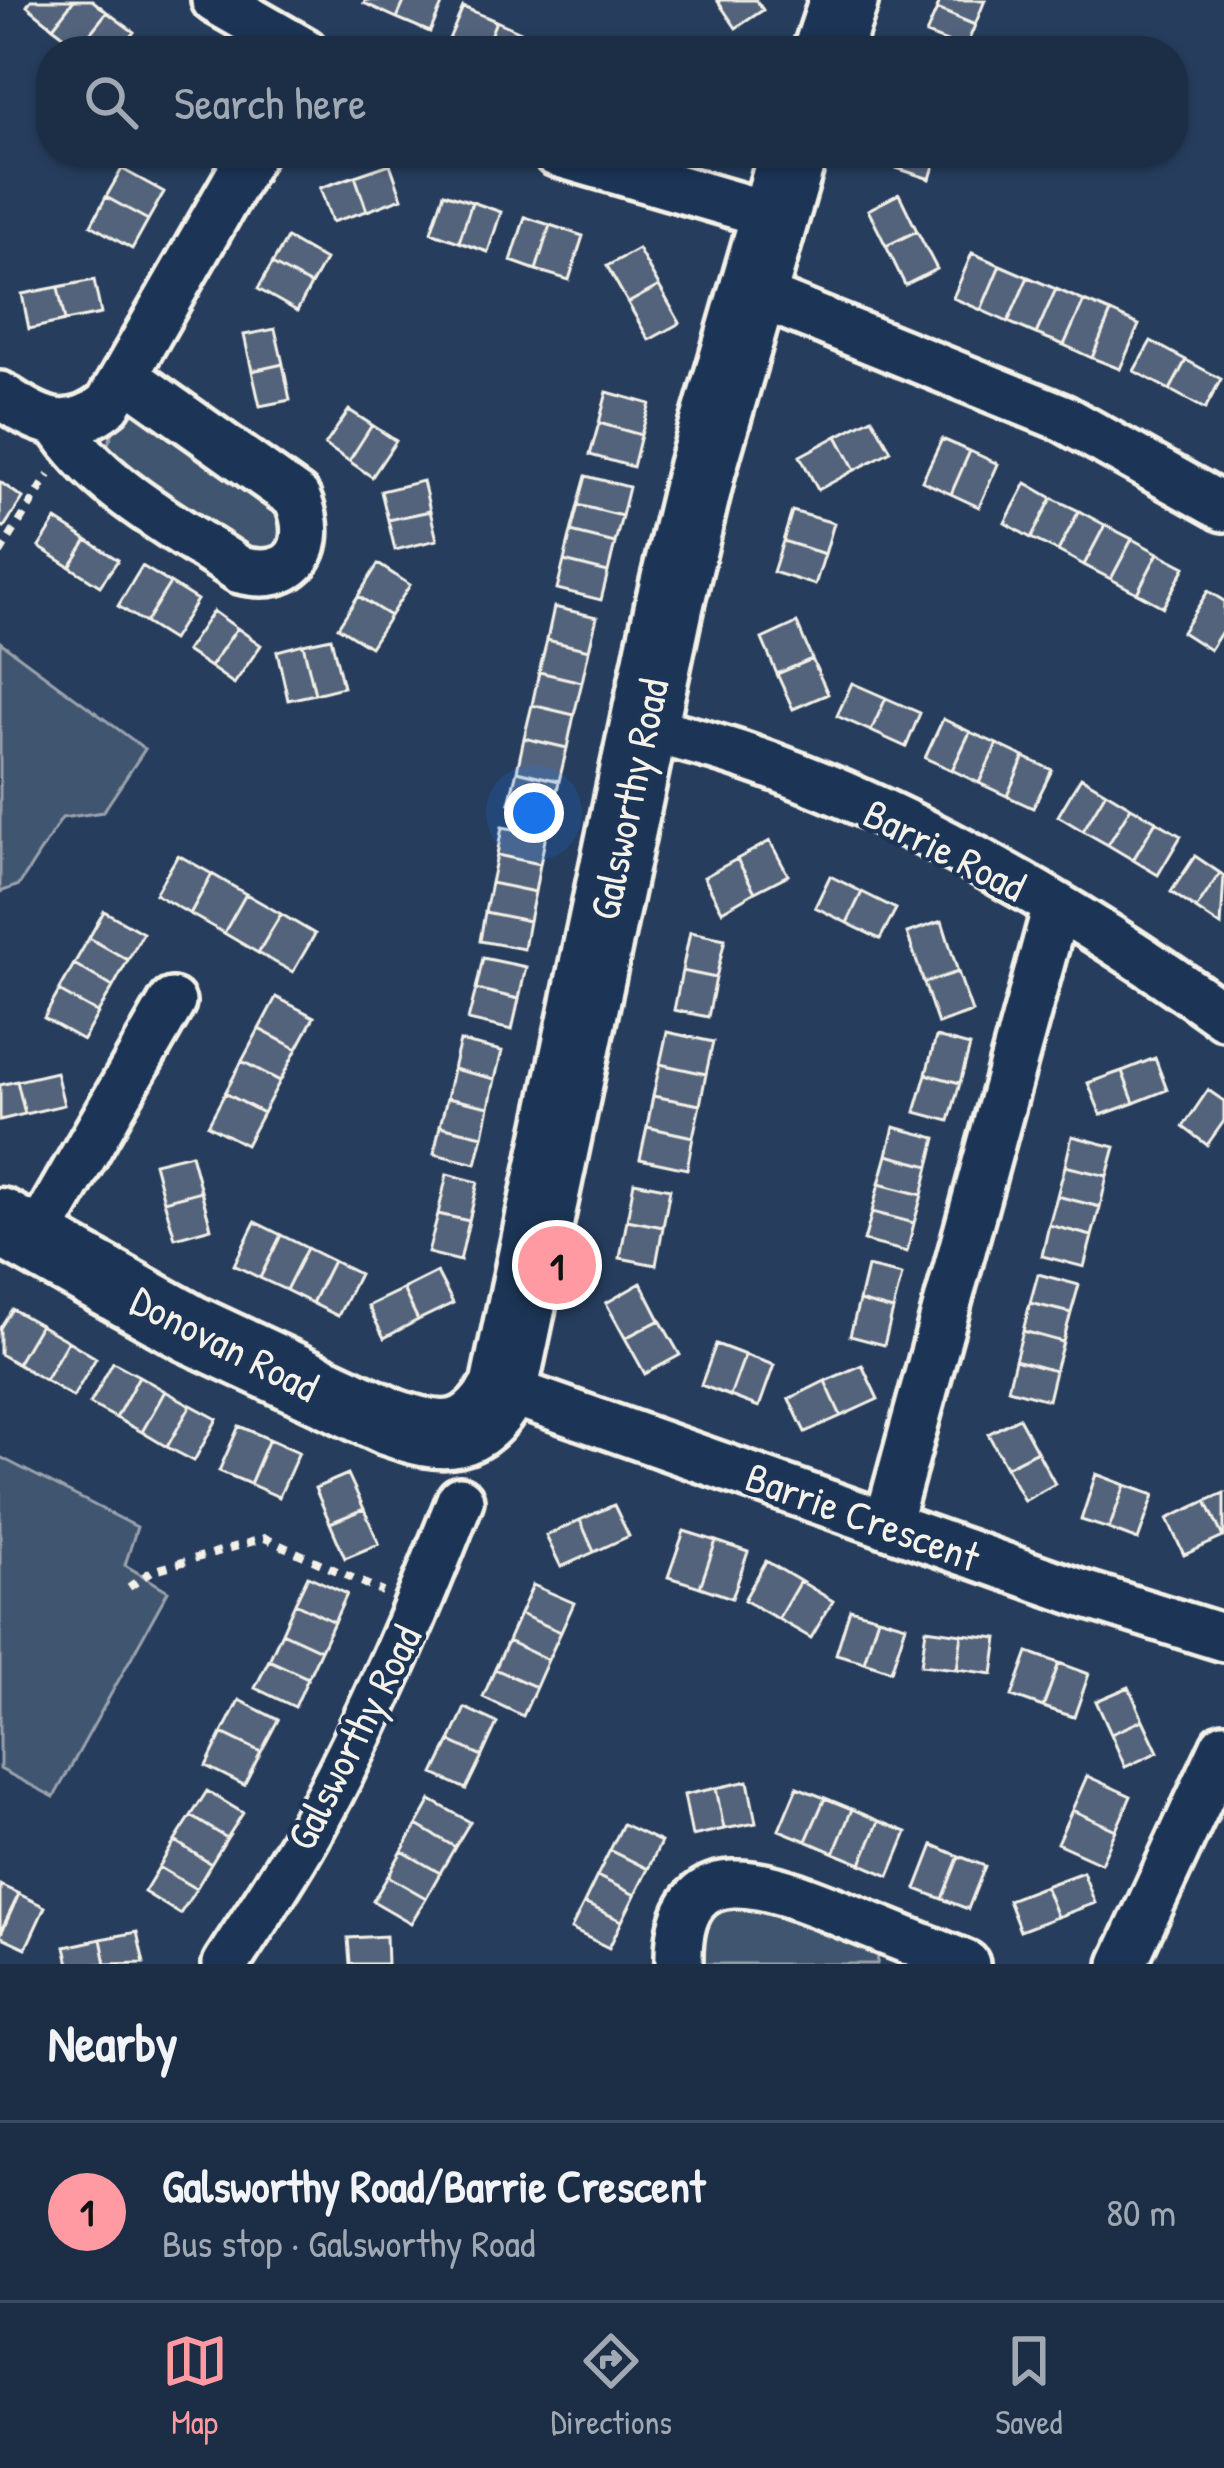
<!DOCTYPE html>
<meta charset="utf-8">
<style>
:root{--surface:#1c2e46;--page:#293a51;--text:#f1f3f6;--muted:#a0a8b3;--line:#3a4a5f;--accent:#ff9aa2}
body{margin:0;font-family:"Patrick Hand",sans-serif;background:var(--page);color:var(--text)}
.you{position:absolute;left:534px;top:813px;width:42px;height:42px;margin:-30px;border:9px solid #fff;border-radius:50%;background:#1a73e8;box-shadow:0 0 0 18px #1a73e833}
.badge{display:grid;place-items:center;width:78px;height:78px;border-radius:50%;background:var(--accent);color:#111;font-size:39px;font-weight:700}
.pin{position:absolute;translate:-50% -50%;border:6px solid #fff;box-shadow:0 3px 12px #0006}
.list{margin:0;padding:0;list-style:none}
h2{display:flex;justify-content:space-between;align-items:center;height:156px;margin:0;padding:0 48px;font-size:51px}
h2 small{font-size:39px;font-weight:400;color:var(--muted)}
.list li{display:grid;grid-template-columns:78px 1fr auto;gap:36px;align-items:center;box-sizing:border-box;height:180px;padding:0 48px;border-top:3px solid var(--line)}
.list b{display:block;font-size:45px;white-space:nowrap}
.list p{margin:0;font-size:39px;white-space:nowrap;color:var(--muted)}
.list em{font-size:39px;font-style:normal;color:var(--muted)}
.icon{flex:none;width:66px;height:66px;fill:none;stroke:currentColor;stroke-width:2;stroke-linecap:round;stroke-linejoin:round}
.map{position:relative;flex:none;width:1224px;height:1964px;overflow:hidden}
.search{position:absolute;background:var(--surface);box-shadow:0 3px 9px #0004;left:36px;right:36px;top:36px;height:132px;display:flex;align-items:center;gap:30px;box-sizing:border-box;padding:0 42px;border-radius:48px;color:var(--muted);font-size:45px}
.sheet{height:336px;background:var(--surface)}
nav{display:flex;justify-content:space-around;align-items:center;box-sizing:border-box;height:168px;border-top:3px solid var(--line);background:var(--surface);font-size:33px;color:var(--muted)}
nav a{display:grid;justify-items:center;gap:6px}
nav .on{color:var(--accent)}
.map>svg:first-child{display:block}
</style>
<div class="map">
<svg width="1224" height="1964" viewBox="0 0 1224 1964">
<rect width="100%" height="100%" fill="#263d5d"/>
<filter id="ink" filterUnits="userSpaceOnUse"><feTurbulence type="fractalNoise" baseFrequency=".00833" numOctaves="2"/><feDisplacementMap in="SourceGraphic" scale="24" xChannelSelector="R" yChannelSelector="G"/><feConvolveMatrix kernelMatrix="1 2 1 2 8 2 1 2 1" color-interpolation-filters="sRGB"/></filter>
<g filter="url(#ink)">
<path fill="#40546f" stroke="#9aa2ac" stroke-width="3" d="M135,406L278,500L284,543L272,554H246L118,467L107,446L122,412Z
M0,642L145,749L103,812L62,818L19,885L0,892Z
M0,1457L137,1527L125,1565L168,1591L54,1797L0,1769Z
M748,1900L879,1950L877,1964H700V1931L719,1910Z"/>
<path fill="#52647b" stroke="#f4f1e8" stroke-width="3" d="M31,0H74L53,27L27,6Z
M74,0H92L107,12L79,47L53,27Z
M366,0H405L397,18L364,3Z
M405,0H444L430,32L397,18Z
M717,0H756L763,10L736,28Z
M940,0H985L975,25L937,9Z
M463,7L496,21L484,51L449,39Z
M937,9L975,25L965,49L926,34Z
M107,12L134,32L119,51H84L79,47Z
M496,21L530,36L523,51H484Z
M890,153H938L930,179L887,165Z
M390,164L402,198L367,211L355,176Z
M122,169L164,192L148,220L106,197Z
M355,176L367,211L332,222L320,188Z
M444,193L472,202L459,242L431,232Z
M899,194L917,231L886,246L868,210Z
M106,197L148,220L132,249L91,225Z
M472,202L501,212L488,252L459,242Z
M525,217L550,225L536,270L511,261Z
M550,225L583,236L569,280L536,270Z
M917,231L937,269L905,285L886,246Z
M287,238L325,260L311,285L272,264Z
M638,249L659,286L628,303L607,266Z
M972,253L1000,265L981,310L953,298Z
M272,264L311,285L297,311L258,289Z
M1000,265L1028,277L1008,322L981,310Z
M1028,277L1056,289L1036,334L1008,322Z
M94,280L101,314L65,321L58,287Z
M659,286L680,323L649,340L628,303Z
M58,287L65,321L29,329L22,294Z
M1056,289L1084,301L1064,345L1036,334Z
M1084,301L1111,312L1092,358L1064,345Z
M1111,312L1139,325L1120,369L1092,358Z
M275,329L283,364L252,371L244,335Z
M1151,341L1186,360L1170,390L1134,371Z
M1186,360L1221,379L1205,409L1170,390Z
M283,364L290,400L260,406L252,371Z
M607,392L650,404L641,435L599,423Z
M349,410L372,425L349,461L325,445Z
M872,418L891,451L855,470L837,436Z
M599,423L641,435L633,467L590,455Z
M372,425L396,441L372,477L349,461Z
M837,436L855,470L818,490L800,456Z
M942,439L970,451L951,494L922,481Z
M970,451L998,464L979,507L951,494Z
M586,476L629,487L622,516L578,505Z
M423,481L430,511L388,520L381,491Z
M0,482L23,498L4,527L0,525Z
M1026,483L1052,498L1031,538L1005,523Z
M1052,498L1079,511L1058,551L1031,538Z
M578,505L622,516L615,543L571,532Z
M430,511L437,540L395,550L388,520Z
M792,511L834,523L825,554L783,541Z
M1079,511L1105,525L1084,565L1058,551Z
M56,520L87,540L70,567L39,547Z
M1105,525L1132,539L1111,579L1084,565Z
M571,532L615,543L608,572L564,561Z
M1132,539L1158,553L1137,593L1111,579Z
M87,540L118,560L100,586L70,567Z
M783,541L825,554L815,585L773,572Z
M1158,553L1185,567L1163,607L1137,593Z
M564,561L608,572L601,600L557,589Z
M378,564L410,585L390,616L358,596Z
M142,566L170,583L145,623L118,606Z
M170,583L197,600L172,640L145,623Z
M1208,591L1224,601V628L1210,650L1182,632Z
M358,596L390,616L370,647L338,627Z
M554,607L597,617L589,650L547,640Z
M213,611L237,628L210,667L186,651Z
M797,623L812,659L777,674L762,639Z
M237,628L261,645L234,684L210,667Z
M331,638L343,687L315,694L303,644Z
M547,640L589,650L582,682L539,672Z
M303,644L315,694L288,700L277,651Z
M812,659L828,694L793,709L777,674Z
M539,672L582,682L574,715L532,705Z
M852,683L886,698L871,731L837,716Z
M886,698L920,713L906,747L871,731Z
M532,705L574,715L567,748L524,738Z
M943,719L970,732L952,770L925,758Z
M970,732L997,744L979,783L952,770Z
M524,738L567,748L559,781L517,771Z
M997,744L1024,757L1007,796L979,783Z
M1024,757L1052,770L1033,808L1007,796Z
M517,771L559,781L552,814L509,803Z
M1081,777L1106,792L1083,831L1058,816Z
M1106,792L1131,807L1108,845L1083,831Z
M1131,807L1156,821L1133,860L1108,845Z
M1156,821L1181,836L1158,875L1133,860Z
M502,827L546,835L540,864L497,855Z
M770,841L788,875L755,892L737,859Z
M178,855L212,874L190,914L155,894Z
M497,855L540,864L535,892L491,883Z
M1195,856L1220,873L1196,909L1171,892Z
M737,859L755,892L722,911L704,877Z
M1220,873L1224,876L1221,926L1196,909Z
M212,874L246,894L224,933L190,914Z
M830,876L862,892L847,923L815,907Z
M491,883L535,892L529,921L485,912Z
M862,892L896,909L880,939L847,923Z
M246,894L281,914L258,953L224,933Z
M104,911L143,933L128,960L89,938Z
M485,912L529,921L524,949L480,941Z
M281,914L315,934L293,972L258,953Z
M942,921L958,972L924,983L907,933Z
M690,932L725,939L716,978L682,971Z
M89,938L128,960L113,987L74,964Z
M483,958L526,967L519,999L476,989Z
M74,964L113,987L98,1013L59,991Z
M682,971L716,978L708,1017L674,1010Z
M958,972L972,1012L938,1024L924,983Z
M476,989L519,999L512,1030L468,1020Z
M59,991L98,1013L83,1040L44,1018Z
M276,997L314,1017L297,1049L259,1029Z
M259,1029L297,1049L280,1081L242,1061Z
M667,1032L713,1042L706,1074L660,1064Z
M936,1037L970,1046L960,1083L926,1074Z
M460,1041L502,1051L495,1079L453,1069Z
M1155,1058L1167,1090L1134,1103L1122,1071Z
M242,1061L280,1081L263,1113L225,1093Z
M660,1064L706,1074L700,1105L653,1096Z
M453,1069L495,1079L489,1107L447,1098Z
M1122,1071L1134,1103L1101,1115L1088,1083Z
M56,1072L64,1105L25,1114L17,1081Z
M926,1074L960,1083L949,1121L915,1112Z
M17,1081L25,1114L0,1120V1085Z
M1208,1090L1224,1101V1121L1207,1145L1183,1127Z
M225,1093L263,1113L246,1145L208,1125Z
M653,1096L700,1105L693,1137L647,1127Z
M447,1098L489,1107L483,1136L440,1126Z
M440,1126L483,1136L476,1164L434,1154Z
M647,1127L693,1137L687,1169L640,1159Z
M894,1127L936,1138L929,1166L887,1155Z
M1072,1136L1115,1147L1107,1176L1065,1166Z
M191,1154L201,1191L164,1201L154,1163Z
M887,1155L929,1166L922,1195L879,1184Z
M1065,1166L1107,1176L1100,1207L1057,1196Z
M447,1174L478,1182L469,1221L438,1214Z
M634,1182L670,1189L663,1227L627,1220Z
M879,1184L922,1195L914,1223L872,1212Z
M201,1191L211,1228L175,1238L164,1201Z
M1057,1196L1100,1207L1092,1236L1049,1225Z
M872,1212L914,1223L907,1252L864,1241Z
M438,1214L469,1221L460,1261L428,1253Z
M627,1220L663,1227L656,1265L620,1258Z
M255,1222L281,1235L260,1278L234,1265Z
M1049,1225L1092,1236L1084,1267L1042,1256Z
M281,1235L307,1248L286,1290L260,1278Z
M307,1248L333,1261L312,1303L286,1290Z
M333,1261L359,1274L338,1316L312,1303Z
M867,1267L902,1275L893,1310L859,1301Z
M437,1272L453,1303L418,1320L403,1289Z
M1038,1274L1079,1285L1071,1313L1030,1303Z
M641,1283L660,1320L625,1338L606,1303Z
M403,1289L418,1320L384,1338L368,1306Z
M859,1301L893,1310L884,1345L850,1336Z
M1030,1303L1071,1313L1063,1342L1023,1331Z
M12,1309L40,1325L17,1364L0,1354V1328Z
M660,1320L680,1355L645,1374L625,1338Z
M40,1325L68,1341L45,1380L17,1364Z
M1023,1331L1063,1342L1055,1371L1015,1360Z
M68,1341L96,1358L73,1397L45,1380Z
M716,1344L745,1355L730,1396L701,1385Z
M745,1355L774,1365L759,1407L730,1396Z
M1015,1360L1055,1371L1048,1400L1008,1389Z
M113,1362L139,1376L116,1418L90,1404Z
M862,1365L878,1399L841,1416L825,1381Z
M139,1376L165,1391L142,1432L116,1418Z
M825,1381L841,1416L805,1432L789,1399Z
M165,1391L191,1405L167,1447L142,1432Z
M191,1405L217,1419L194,1461L167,1447Z
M1019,1418L1037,1451L1006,1467L988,1434Z
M239,1426L269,1439L250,1484L219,1471Z
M269,1439L299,1452L279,1497L250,1484Z
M1037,1451L1055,1484L1024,1501L1006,1467Z
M348,1474L364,1509L330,1523L315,1488Z
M1096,1474L1125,1485L1109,1529L1081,1520Z
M1125,1485L1154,1495L1138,1540L1109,1529Z
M1224,1493V1537H1223L1206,1501Z
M1206,1501L1223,1537L1184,1555L1167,1519Z
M614,1505L629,1536L594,1552L580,1520Z
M364,1509L379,1544L345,1558L330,1523Z
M580,1520L594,1552L561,1567L546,1536Z
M684,1531L716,1541L700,1587L668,1577Z
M716,1541L748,1552L732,1598L700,1587Z
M766,1561L800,1581L778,1619L744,1600Z
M308,1576L347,1594L334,1622L295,1603Z
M800,1581L833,1601L811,1638L778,1619Z
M533,1585L574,1603L561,1632L520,1614Z
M295,1603L334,1622L321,1650L282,1632Z
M850,1609L878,1617L864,1662L836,1654Z
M520,1614L561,1632L548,1660L508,1641Z
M878,1617L906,1625L891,1671L864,1662Z
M926,1629L962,1634L957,1669L921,1665Z
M282,1632L321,1650L308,1678L269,1660Z
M962,1634L998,1638L993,1674L957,1669Z
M508,1641L548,1660L536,1687L495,1669Z
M1028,1652L1059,1663L1043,1707L1012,1696Z
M269,1660L308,1678L295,1707L255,1688Z
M1059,1663L1089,1674L1074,1717L1043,1707Z
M495,1669L536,1687L523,1716L483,1697Z
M1129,1687L1143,1720L1111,1734L1096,1701Z
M239,1700L278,1720L261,1752L222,1733Z
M465,1708L497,1723L482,1756L450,1741Z
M1143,1720L1158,1752L1125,1767L1111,1734Z
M222,1733L261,1752L244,1785L206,1766Z
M450,1741L482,1756L466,1789L434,1774Z
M1087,1776L1131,1796L1116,1830L1072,1810Z
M748,1781L756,1823L724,1829L716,1788Z
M797,1787L825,1798L806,1841L779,1830Z
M716,1788L724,1829L692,1836L684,1795Z
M207,1791L243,1813L227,1838L191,1816Z
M825,1798L852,1809L834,1853L806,1841Z
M431,1800L470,1822L455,1847L417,1825Z
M852,1809L879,1821L861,1864L834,1853Z
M1072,1810L1116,1830L1101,1863L1057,1843Z
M191,1816L227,1838L211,1864L175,1841Z
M879,1821L907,1832L889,1876L861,1864Z
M623,1824L661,1842L648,1869L610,1850Z
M417,1825L455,1847L440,1873L402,1851Z
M175,1841L211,1864L196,1889L159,1867Z
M933,1845L959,1856L942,1899L916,1889Z
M610,1850L648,1869L635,1895L597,1876Z
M402,1851L440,1873L426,1898L388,1876Z
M959,1856L985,1866L968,1909L942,1899Z
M159,1867L196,1889L180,1914L144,1892Z
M1083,1872L1095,1903L1057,1917L1045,1886Z
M388,1876L426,1898L411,1923L373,1901Z
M597,1876L635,1895L622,1921L584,1903Z
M0,1885L19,1894L0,1933Z
M1045,1886L1057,1917L1020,1931L1008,1900Z
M19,1894L45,1907L26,1948L0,1936Z
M584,1903L622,1921L609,1948L571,1929Z
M137,1932L144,1963L106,1964L101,1939Z
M386,1936L387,1964H350L348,1938Z
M101,1939L106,1964H69L65,1947Z"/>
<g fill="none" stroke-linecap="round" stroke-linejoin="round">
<g stroke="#f4f1e8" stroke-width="54">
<path id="street" d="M215,0L304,51
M556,153L773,216
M752,292L1063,418L1224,508
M0,395C40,422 67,437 108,404L252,153
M59,425C100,489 178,528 240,570C295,584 318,546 297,498L125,376
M644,729C841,770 1061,899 1224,1016
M34,1242L172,1002
M504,1389L1077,1592L1224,1638
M887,1525L1056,907
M226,1964C254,1920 285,1876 310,1830C369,1724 416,1612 460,1500
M679,1964C676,1840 782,1890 852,1918C890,1933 928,1949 966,1964
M1123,1964L1224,1746"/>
</g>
<g stroke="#f4f1e8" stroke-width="75">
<path id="secondary" d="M827,51L844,0
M0,1222L191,1329L390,1422C444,1441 473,1443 504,1389L670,602L702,468L793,153"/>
</g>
<path stroke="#f4f1e8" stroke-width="8" stroke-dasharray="9 9" stroke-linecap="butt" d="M0,553L49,475
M129,1587L152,1571L265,1538L383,1592"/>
<use href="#street" stroke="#1d3557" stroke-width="45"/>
<use href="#secondary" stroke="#1d3557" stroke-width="66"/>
</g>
</g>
<g text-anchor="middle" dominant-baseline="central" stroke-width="9" stroke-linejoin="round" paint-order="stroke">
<g font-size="42" fill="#f4f1e8" stroke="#1d3557">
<text transform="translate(628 799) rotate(-78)">Galsworthy Road</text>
<text transform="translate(945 849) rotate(27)">Barrie Road</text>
<text transform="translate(225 1343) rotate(27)">Donovan Road</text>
<text transform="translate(863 1516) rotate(20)">Barrie Crescent</text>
<text transform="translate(353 1737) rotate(-63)">Galsworthy Road</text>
</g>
</g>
</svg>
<div class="you"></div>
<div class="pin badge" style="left:557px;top:1265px">1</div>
<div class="search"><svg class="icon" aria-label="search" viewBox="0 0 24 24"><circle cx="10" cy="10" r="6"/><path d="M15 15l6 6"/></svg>Search here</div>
</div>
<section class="sheet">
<h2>Nearby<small></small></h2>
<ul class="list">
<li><span class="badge">1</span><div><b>Galsworthy Road/Barrie Crescent</b><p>Bus stop · Galsworthy Road</p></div><em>80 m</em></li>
</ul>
</section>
<nav>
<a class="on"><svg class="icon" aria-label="map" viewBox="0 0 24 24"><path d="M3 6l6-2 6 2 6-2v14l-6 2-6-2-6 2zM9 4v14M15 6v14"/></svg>Map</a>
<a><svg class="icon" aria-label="directions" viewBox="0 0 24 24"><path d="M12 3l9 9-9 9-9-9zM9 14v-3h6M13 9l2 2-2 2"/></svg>Directions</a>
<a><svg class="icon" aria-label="saved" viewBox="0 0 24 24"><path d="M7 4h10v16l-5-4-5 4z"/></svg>Saved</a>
</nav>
